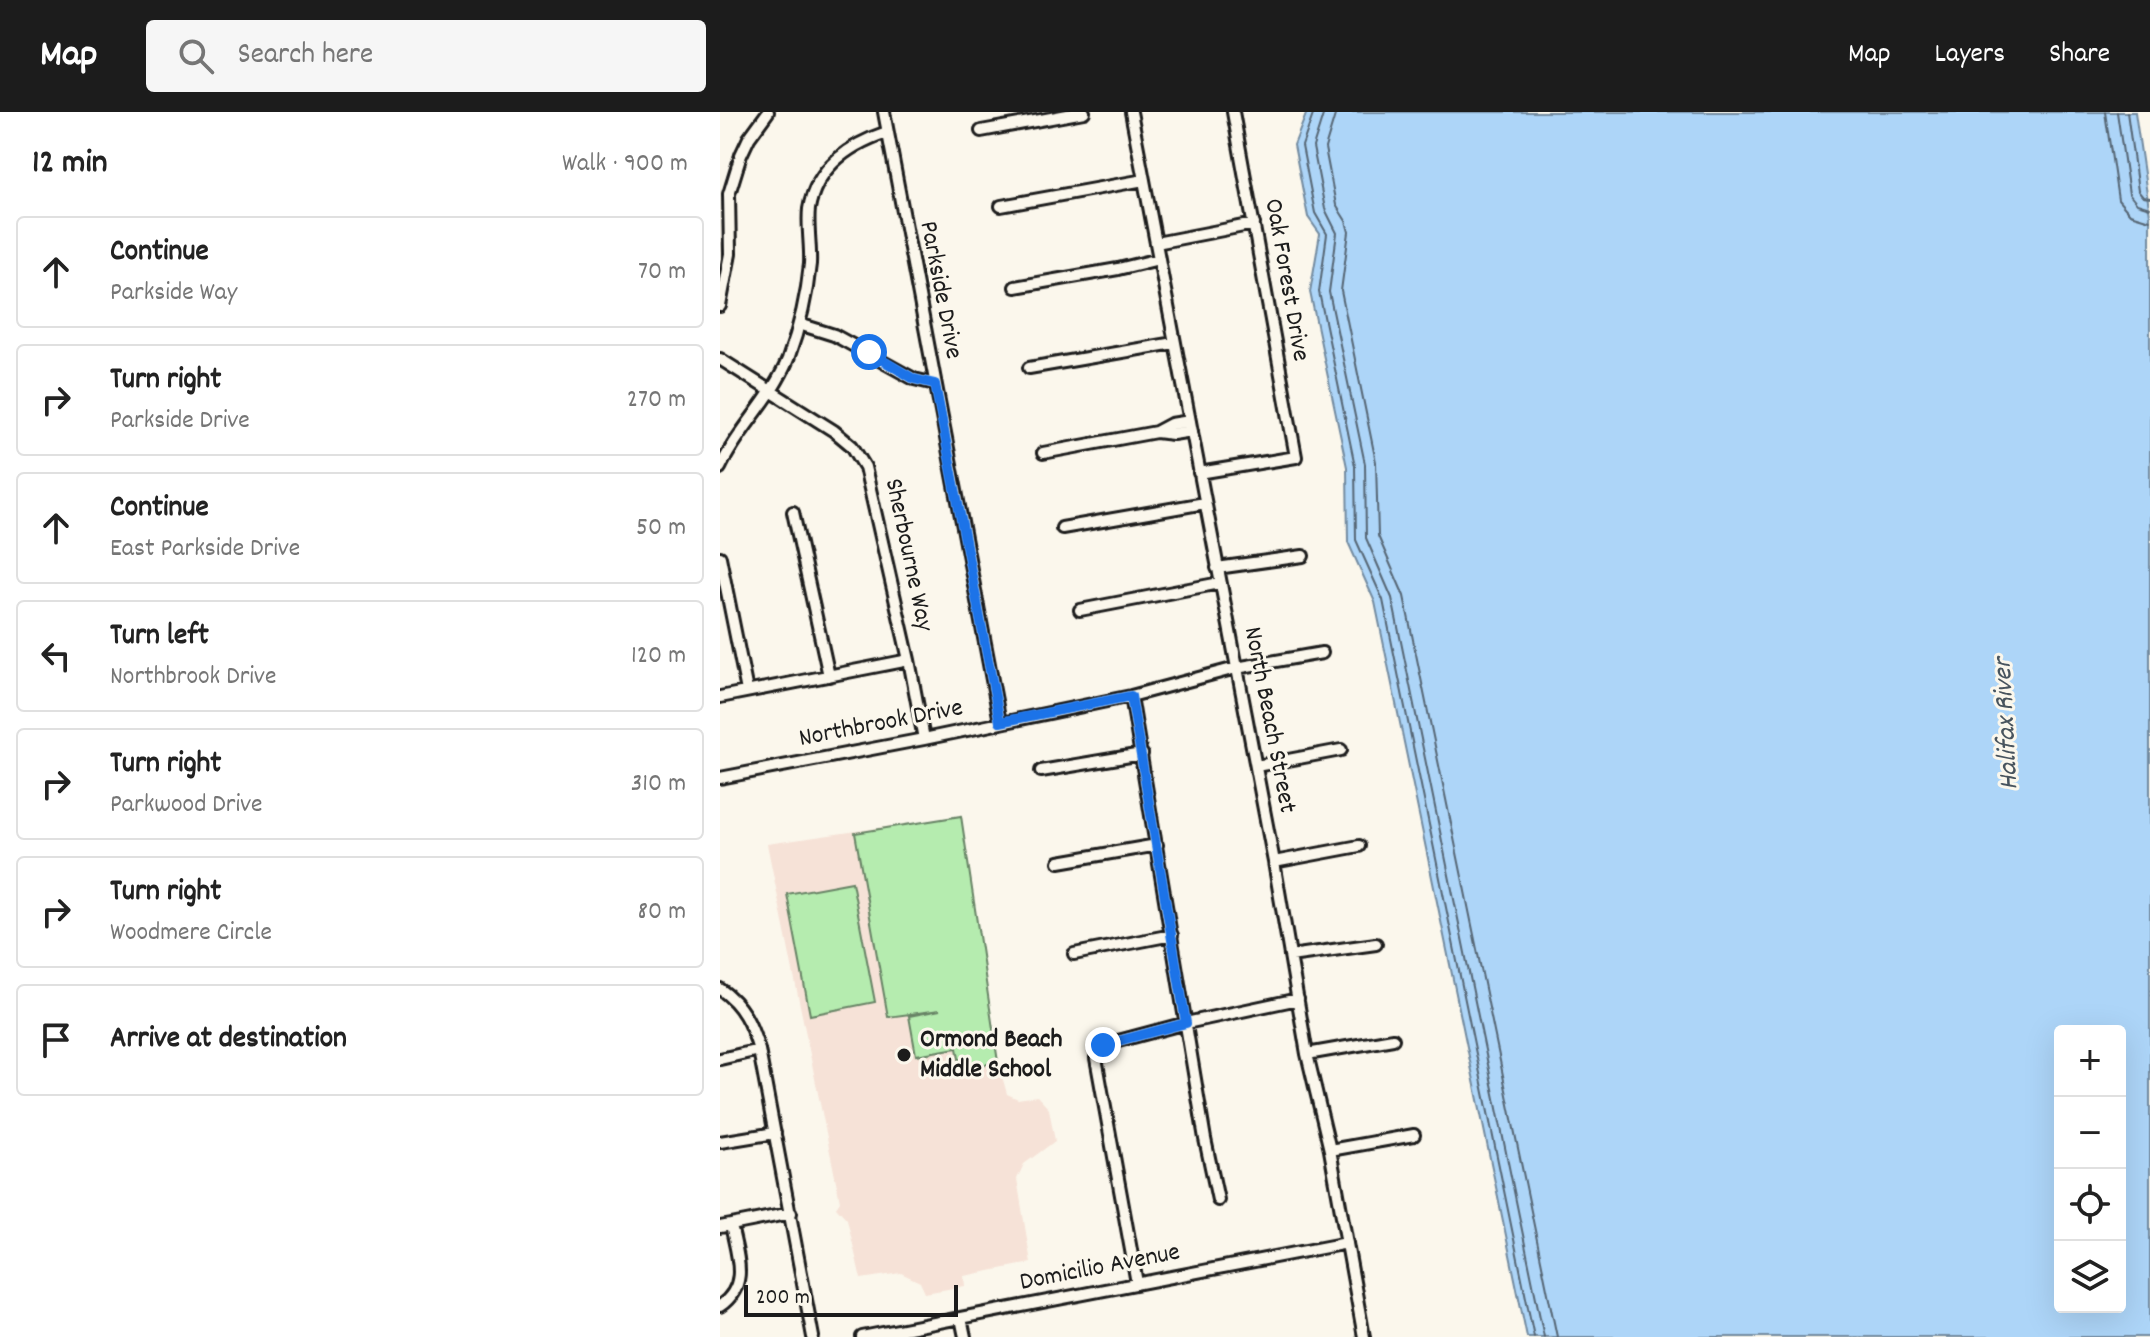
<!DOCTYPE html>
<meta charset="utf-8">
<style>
:root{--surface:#fff;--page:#f6f6f6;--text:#222;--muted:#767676;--line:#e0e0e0;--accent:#1c1c1c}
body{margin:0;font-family:Dekko,sans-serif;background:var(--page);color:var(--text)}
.controls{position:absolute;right:24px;bottom:24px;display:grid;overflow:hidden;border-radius:8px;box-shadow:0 8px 32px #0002}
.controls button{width:72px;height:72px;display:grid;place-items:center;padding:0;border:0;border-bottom:2px solid var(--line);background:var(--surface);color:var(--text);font:40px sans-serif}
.scale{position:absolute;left:24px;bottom:20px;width:214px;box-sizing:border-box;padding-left:8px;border:4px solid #1c1c1c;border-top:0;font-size:22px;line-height:28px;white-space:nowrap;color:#1c1c1c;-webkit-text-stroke:6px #fbf7ec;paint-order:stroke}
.stop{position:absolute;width:24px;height:24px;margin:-18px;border:6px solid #1a73e8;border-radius:50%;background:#fff}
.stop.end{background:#1a73e8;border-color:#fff;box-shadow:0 2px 8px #0008}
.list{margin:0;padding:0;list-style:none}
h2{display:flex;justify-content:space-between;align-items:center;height:104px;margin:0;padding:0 32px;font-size:34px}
h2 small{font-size:26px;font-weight:400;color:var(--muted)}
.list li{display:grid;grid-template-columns:52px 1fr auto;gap:24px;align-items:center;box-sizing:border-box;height:112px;margin:0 16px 16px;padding:0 16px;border:2px solid var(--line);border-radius:8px}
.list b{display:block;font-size:30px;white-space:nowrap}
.list p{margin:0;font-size:26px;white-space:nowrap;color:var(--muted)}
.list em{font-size:26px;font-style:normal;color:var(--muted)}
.icon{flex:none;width:44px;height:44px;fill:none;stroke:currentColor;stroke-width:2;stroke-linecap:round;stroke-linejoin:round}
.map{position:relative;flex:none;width:1430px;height:1225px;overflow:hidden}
header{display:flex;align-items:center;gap:48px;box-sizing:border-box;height:112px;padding:0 40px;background:var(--accent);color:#fff}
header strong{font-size:38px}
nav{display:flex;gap:44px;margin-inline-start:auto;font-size:28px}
.search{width:560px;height:72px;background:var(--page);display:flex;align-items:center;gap:20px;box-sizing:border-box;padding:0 28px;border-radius:8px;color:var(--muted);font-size:30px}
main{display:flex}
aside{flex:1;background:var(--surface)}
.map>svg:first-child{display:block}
</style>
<header>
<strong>Map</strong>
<div class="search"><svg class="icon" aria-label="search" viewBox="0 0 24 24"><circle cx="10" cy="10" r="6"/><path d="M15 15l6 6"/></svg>Search here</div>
<nav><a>Map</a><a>Layers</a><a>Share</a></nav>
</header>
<main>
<aside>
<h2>12 min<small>Walk · 900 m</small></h2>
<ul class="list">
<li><svg class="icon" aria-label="ahead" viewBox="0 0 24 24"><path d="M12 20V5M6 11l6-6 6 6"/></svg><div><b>Continue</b><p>Parkside Way</p></div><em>70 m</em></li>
<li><svg class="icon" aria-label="right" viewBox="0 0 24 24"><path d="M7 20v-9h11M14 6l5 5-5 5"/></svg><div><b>Turn right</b><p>Parkside Drive</p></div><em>270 m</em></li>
<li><svg class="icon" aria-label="ahead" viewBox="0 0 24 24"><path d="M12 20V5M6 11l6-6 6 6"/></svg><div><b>Continue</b><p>East Parkside Drive</p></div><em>50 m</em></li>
<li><svg class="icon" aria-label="left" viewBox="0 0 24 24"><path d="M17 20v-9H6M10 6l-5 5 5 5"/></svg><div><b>Turn left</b><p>Northbrook Drive</p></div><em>120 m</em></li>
<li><svg class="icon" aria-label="right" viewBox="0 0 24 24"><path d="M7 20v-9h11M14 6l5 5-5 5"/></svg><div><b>Turn right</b><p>Parkwood Drive</p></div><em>310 m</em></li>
<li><svg class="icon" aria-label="right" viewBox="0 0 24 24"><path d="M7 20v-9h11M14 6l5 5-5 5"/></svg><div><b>Turn right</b><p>Woodmere Circle</p></div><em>80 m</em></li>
<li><svg class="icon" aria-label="arrive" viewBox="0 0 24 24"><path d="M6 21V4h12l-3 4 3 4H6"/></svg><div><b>Arrive at destination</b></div></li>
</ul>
</aside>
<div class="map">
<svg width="1430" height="1225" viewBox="0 0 1430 1225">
<rect width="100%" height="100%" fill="#fbf7ec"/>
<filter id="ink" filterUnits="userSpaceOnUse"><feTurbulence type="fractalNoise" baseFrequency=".0125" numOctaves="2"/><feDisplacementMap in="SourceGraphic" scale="16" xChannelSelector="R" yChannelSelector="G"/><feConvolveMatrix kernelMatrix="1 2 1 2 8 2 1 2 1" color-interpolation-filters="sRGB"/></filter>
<g filter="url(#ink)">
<path fill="#f6e2d7" d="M241,704L267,891L278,950L287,982L298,987L317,984L329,997L335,1029L304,1052L297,1067L311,1151L244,1164L245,1174L205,1181L200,1170L181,1161L141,1167L127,1107L116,1095L120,1089L47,732Z"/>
<path fill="#b5ecaf" stroke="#688466" stroke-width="2" d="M241,704L278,950L241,957L237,936L196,943L189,904L220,898L168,905L135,721Z
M132,770L155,890L90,903L67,782Z"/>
<path fill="#add5f8" stroke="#738ba0" stroke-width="2" fill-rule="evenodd" d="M587,0H1415L1430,103V1225H807L655,490L628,430L627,355L590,180L600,122L588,105L574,33ZM1340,919H1400V1195H1340Z"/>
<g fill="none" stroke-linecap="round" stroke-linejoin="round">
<path stroke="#566674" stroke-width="2" d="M594,0L582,34L595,101L607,122L599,180L635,354L636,428L663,488L814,1225
M604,0L593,35L605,97L617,121L609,180L645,352L646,426L672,486L824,1225
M616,0L605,36L616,93L626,109L629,120L621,179L656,350L658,424L684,484L837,1225
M1385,0L1398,88L1410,102L1430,108
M1397,0L1409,82L1417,92L1430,96
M1407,0L1418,79L1423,85L1430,86"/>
<g stroke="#1c1c1c" stroke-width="16">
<path id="minor" d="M164,0L280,610
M411,0L554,750L587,942L610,1038L644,1225
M261,19L364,0
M281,94L424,68
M436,131L534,112
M295,175L398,157L439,147
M0,194L10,142L9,82L21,43L29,26L48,0
M79,212L114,223L194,267L215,272
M0,247L114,319L132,334L145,355L189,548L204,627
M309,256L454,231
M470,309L451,312L436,320L453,322L472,319
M323,341L436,320
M0,356C18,317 52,287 68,247C79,217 87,184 90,152C91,134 87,114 89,97C96,55 131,32 167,20
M479,361L576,345L513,0
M73,400L109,564
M342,416L485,391
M0,445L27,579
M497,456L583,444
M360,498L500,471
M411,584L485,1027L498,1088
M0,585L189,548
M536,654L621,638
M321,659L422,642
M0,666L204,627L411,584L516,556L602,541
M339,750L437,733
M554,750L639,734
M354,842L452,823
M570,844L656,832
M0,877C23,893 31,912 39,938L93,1225
M587,942L673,927
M0,947L39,938
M0,1030L55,1021
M610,1038L694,1023
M11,1113L71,1101
M0,1115L11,1113C17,1144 30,1173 0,1194
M417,1171L376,946L383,933L466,911L578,887
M241,1206L245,1225
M142,1225L627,1131"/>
</g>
<use href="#minor" stroke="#fbf7ec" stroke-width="10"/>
</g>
</g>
<g fill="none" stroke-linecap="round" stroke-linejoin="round" filter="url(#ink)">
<path stroke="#1a73e8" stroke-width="10" d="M149,240L194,267L215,272L280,610L411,584L466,911L383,933"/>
</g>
<circle fill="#1c1c1c" stroke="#fbf7ec" stroke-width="3" cx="184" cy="943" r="8"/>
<g text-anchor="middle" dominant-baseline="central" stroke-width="6" stroke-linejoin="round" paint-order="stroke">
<g font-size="26" fill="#1c1c1c" stroke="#fbf7ec">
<text transform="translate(566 168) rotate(80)">Oak Forest Drive</text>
<text transform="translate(220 178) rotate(79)">Parkside Drive</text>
<text transform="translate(188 443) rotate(78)">Sherbourne Way</text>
<text transform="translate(549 608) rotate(79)">North Beach Street</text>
<text transform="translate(161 612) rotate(-11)">Northbrook Drive</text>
<text transform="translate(380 1156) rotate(-11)">Domicilio Avenue</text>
</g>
<g font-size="26" font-weight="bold" fill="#1c1c1c" stroke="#fbf7ec" text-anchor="start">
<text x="200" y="928">Ormond Beach<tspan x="200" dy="30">Middle School</tspan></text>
</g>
<g font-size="28" font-style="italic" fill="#48545e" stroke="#fbf7ec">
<text transform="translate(1288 612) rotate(-93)">Halifax River</text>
</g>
</g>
</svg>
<div class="controls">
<button>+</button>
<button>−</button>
<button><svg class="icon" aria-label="locate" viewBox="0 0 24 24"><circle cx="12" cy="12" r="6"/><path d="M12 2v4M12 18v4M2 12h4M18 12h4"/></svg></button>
<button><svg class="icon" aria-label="layers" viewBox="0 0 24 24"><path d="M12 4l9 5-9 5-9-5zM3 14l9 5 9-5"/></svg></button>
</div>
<div class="scale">200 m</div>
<div class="stop" style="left:149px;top:240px"></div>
<div class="stop end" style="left:383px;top:933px"></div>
</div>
</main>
